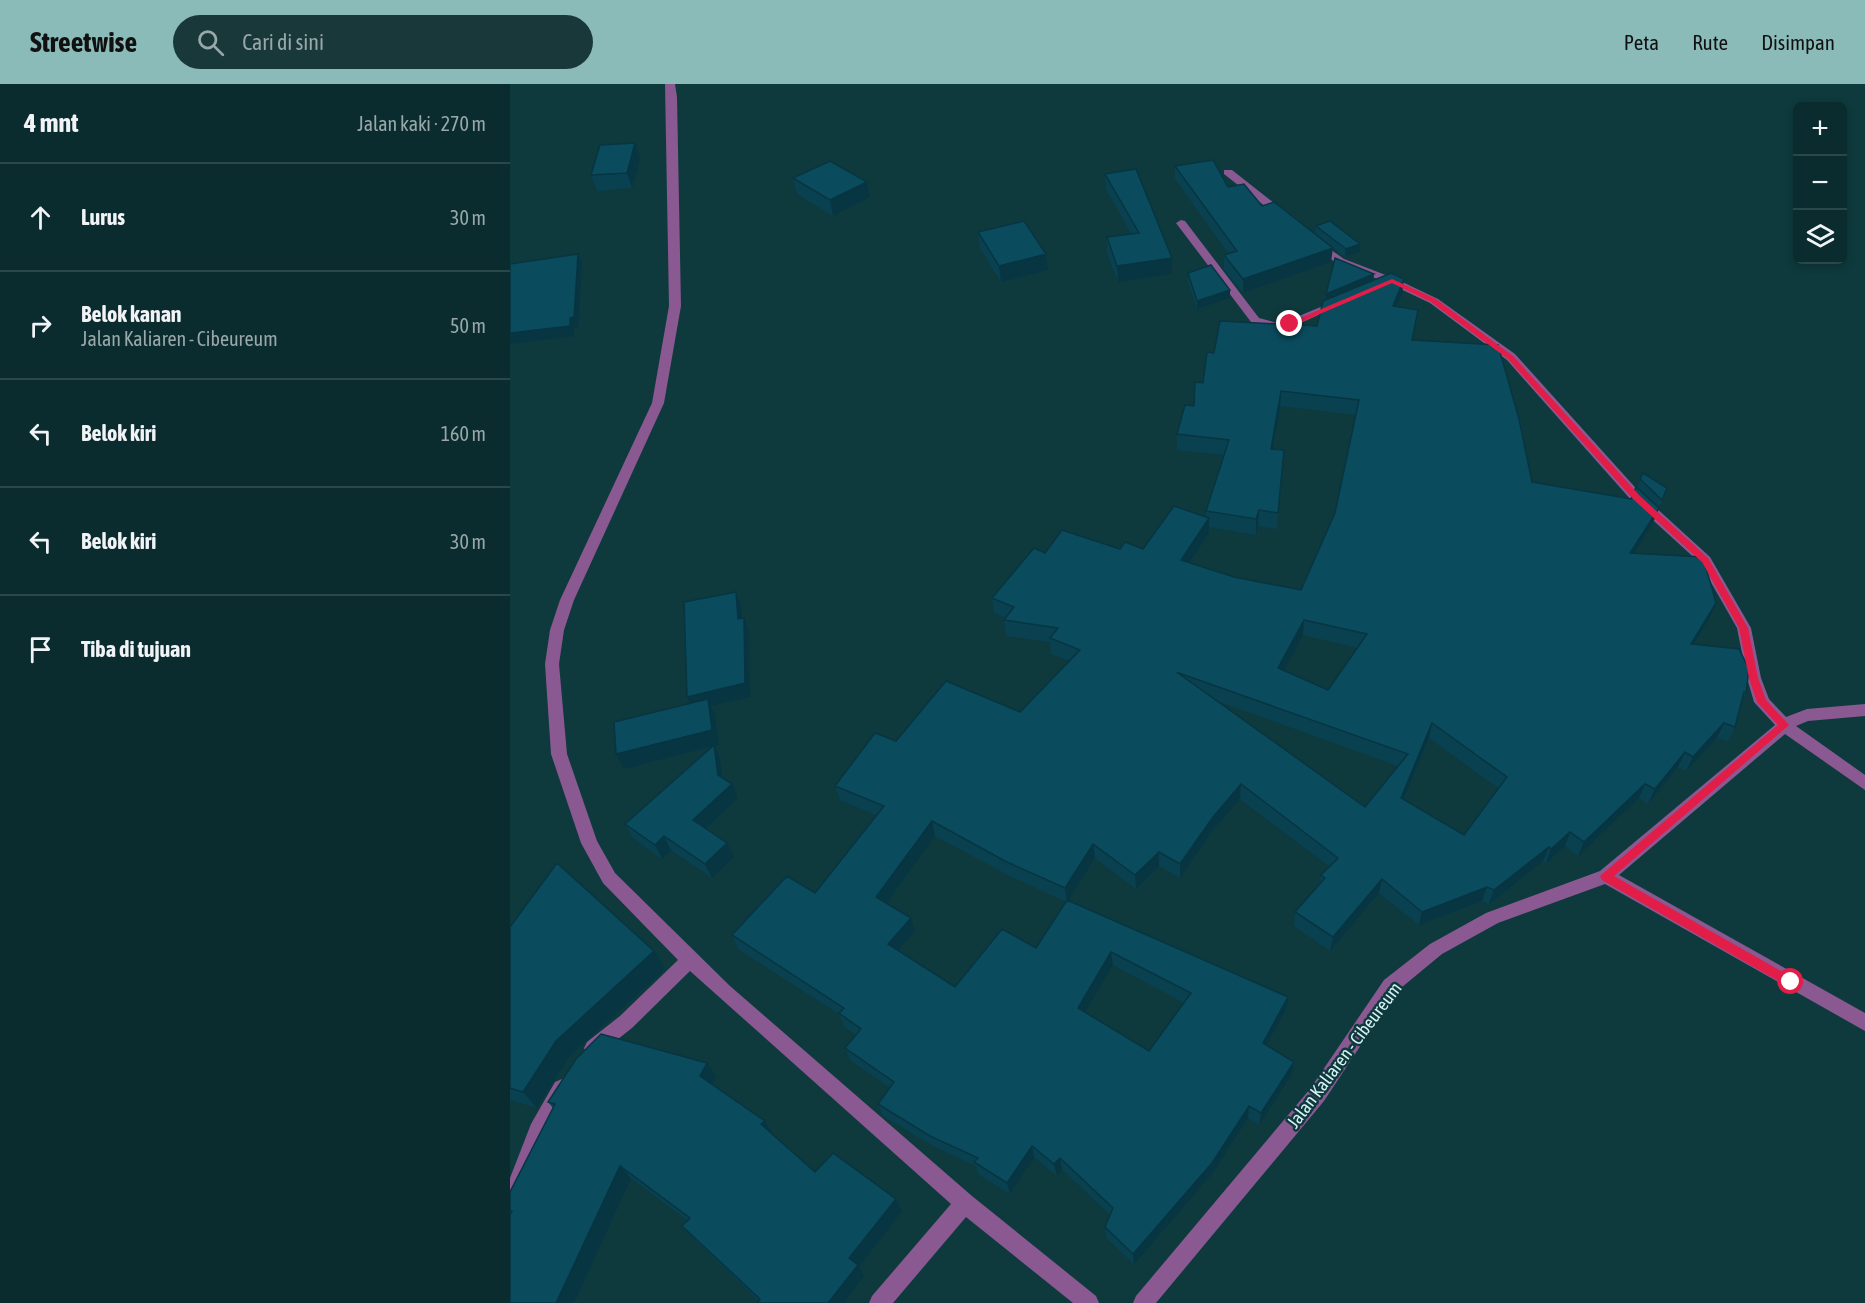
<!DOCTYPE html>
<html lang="id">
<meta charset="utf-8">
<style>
:root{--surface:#0a2c2e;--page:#18383a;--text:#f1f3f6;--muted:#99a7aa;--line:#2a484a;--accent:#8bbbb9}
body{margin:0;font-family:"Asap Condensed",sans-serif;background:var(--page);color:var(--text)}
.controls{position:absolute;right:18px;top:18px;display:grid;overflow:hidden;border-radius:9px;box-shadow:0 3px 9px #0003}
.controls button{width:54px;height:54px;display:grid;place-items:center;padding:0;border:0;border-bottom:2px solid var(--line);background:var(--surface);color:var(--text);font:30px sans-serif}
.stop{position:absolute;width:18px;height:18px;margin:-14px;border:4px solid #e11d48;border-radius:50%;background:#fff}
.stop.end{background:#e11d48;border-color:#fff;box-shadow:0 2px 6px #0008}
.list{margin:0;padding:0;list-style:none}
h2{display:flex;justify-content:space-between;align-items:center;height:78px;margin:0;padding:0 24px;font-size:26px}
h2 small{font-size:20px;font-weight:400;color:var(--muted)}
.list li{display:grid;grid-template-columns:39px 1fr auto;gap:18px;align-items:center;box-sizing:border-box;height:108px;padding:0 24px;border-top:2px solid var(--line)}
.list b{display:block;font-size:22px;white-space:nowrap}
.list p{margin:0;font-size:20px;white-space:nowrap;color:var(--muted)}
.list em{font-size:20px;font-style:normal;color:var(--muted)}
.icon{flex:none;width:33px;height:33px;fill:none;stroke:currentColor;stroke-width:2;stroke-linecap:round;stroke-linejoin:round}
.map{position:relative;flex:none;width:1355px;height:1219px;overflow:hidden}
header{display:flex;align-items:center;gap:36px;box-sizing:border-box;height:84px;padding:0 30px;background:var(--accent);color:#111}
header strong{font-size:28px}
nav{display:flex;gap:33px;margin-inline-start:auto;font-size:21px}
.search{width:420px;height:54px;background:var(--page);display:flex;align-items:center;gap:15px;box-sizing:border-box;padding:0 21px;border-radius:33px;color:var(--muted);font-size:22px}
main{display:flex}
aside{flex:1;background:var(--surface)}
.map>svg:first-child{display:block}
</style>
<header>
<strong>Streetwise</strong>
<div class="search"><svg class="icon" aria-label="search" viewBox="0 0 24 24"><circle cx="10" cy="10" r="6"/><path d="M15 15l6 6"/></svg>Cari di sini</div>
<nav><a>Peta</a><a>Rute</a><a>Disimpan</a></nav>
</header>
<main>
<aside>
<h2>4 mnt<small>Jalan kaki · 270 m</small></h2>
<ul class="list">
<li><svg class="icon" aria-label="ahead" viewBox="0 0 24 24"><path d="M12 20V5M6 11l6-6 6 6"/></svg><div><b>Lurus</b></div><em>30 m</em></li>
<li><svg class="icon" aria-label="right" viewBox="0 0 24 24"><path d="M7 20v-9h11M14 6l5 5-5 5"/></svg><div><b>Belok kanan</b><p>Jalan Kaliaren - Cibeureum</p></div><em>50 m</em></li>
<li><svg class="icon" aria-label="left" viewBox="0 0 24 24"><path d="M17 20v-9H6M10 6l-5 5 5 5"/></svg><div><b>Belok kiri</b></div><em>160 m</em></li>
<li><svg class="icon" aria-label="left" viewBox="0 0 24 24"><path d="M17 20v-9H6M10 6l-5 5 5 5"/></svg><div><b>Belok kiri</b></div><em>30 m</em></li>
<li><svg class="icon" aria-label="arrive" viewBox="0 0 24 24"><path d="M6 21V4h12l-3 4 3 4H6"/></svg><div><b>Tiba di tujuan</b></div></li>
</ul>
</aside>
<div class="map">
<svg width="1355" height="1219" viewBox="0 0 1355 1219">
<rect width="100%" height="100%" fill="#0e3a3d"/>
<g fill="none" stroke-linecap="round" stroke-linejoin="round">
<path fill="#8a5991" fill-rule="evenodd" d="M155,0H165L167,13L171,222L154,319L64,516L54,546L49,580L57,670L87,757L105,789L220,902L462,1112L586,1212L589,1219H563L456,1133L383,1219H359L362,1212L441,1120L180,887L122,944L89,970L83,973L77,970L74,964L77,958L110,932L168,876L93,799L71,759L41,670L35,580L40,546L50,516L142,319L159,222Z
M714,86H722L778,130V134H770L714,90Z
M671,136L675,137L749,234L767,239L777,237L825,217H833L835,219L784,242L766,246L741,238L666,139Z
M807,156L834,175L886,195L928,215L1005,270L1132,411L1200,473L1241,544L1251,594L1259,615L1276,633L1297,625L1355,620V632L1298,637L1286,642L1355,691V706L1275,650L1109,791L1355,929V947L1095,800L988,839L932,870L886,908L814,1017L646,1219H623L626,1212L800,1005L874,896L920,860L976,829L1090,787L1265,641L1244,618L1237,594L1227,544L1190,479L1122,417L997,276L920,219L878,199L826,179L803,161V157Z
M52,995L59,998L61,1004L36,1052L7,1126L0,1129V1094L21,1040L45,998Z"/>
</g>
<path fill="#094151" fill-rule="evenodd" d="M125,59L130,74L122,104L87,107L81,91Z
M665,82L718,103L752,122L821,178L733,209L714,185V171L718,169L665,95Z
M595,90L662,190L608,198L597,169V153L621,150L596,105Z
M283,94L357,98L360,113L323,132L287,110Z
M806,142L850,160V168L835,173L805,150Z
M468,148L536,170L538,186L491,198L470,164Z
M678,189L720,214L687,225L678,197Z
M863,197L892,210L887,223L908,226L902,256L1022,398L1143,439L1124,469L1199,535L1183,560L1236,609L1232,618L1225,643L1218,657L1207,654L1176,687L1168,683L1138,720L1129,714L1068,772L1055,762L1036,779L1033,777L979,820L972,817L909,841L869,809L820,867L784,842L785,828L810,800L811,791L820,783L730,715L702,747L670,794L649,782L626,805L585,774L558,816L776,926L757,961L784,978L782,990L749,1041L738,1034L702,1090L624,1180L596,1154L595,1143L600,1131L552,1085L547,1092L524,1073L500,1110L468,1090L466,1082L425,1063L373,1032L368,1020L380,1004L340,976L335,964L346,951L334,942L329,930L228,865L222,851L305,809L366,731L330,716L325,702L386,657L510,628L560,577L541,570L540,558L496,552L494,536L496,534L484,529L482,514L535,469L610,465H633L696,432V427L714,371L667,366V350L684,322L704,269L807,242L816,216V210ZM770,322L846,331L825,429L791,506L724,493L679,479L699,449V443L746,451L748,442L767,445L774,366L763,365ZM793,551L848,564L818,606L774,586ZM707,617L888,682L855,723ZM919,654L988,704L954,751L894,716ZM425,752L498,791L556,818L526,864L445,903L388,866L405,847L377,819ZM603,881L674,919L639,967L575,928Z
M1130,395L1157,404L1149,424L1128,403Z
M226,508L231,522L232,534L239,548L240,613L201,622L205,631L209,661L205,662L210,675L213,694L228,714L196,745L224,773L202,794L161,766L152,775L123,754L115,740L202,663L114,685L180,620Z
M0,843L144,867L155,885L59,973L27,1024L0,1016Z
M206,993L202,1000L255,1037L263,1050L305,1088L386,1115L392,1127L349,1183L354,1192L334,1219H247L249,1217L182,1153L172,1142L177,1136L121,1094L64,1219H0V1108L43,1024L38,1018Z"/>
<path fill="#073542" d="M125,59L130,74L122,104L117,89Z
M357,98L360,113L323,132L320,116Z
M850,160V168L835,173L836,165Z
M823,164L821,178L733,209V195Z
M68,170L72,180L68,244H64V252L0,260V249L60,234Z
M536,170L538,186L491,198L489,182Z
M662,174V190L608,198L607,182Z
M864,190L863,198L816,218V210Z
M894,195L892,210L881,237L883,222Z
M720,206V214L687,225V217Z
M771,307L770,322L760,380L761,365Z
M1149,424L1143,439L1115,484L1120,469Z
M749,426L748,442L746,451V435Z
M699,434V449L671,491V476Z
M226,508L231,522L233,549L228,535Z
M1206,519L1199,535L1174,575L1181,560Z
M234,534L239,548L240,613L201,622L205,631L209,661L205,662L210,675L214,705L208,691L204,662L114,685L106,670L183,627L177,613Z
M794,536L793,551L767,599L768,584Z
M922,639L919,654L888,729L891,714Z
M1214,639L1207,654L1176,687L1183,673Z
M1175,668L1168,683L1138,720L1145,705Z
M222,700L228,714L190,750L183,736Z
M731,700L730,715L702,747L670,794V780L703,733Z
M1135,700L1129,714L1068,772L1074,758Z
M422,737L425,752L371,827L366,813Z
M1060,748L1055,762L1036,779L1041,765Z
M154,752L161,766L152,775L145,761Z
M217,759L224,773L202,794L195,780Z
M583,760L585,774L557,818L555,804Z
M1039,763L1033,777L979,820L984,806Z
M649,768V782L626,805L625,791Z
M872,795L869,809L820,867L823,853Z
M977,803L972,817L909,841L912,828Z
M401,834L405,847L382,873L378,860Z
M144,867L155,885L59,973L27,1024L13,1008L46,957Z
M601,868L603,881L570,937L568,924Z
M778,913L776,926L751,971L753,959Z
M784,978L782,990L749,1041L751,1029Z
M197,979L206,993L199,1006L190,992Z
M739,1022L738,1034L702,1090L624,1180L623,1170Z
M255,1037L263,1050L251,1040Z
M522,1062L524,1073L500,1110L497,1099Z
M550,1074L552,1085L547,1092L544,1080Z
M110,1082L121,1094L64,1219H46Z
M386,1115L392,1127L349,1183L354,1192L334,1219H318L339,1174Z"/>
<path fill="#0a4c5e" stroke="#073542" stroke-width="1.5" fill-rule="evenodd" d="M125,59L117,89L81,91L90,61Z
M703,76L718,103L734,100L752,122L764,118L823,164L733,195L714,171L727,167L665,82Z
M320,77L357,98L320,116L283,94Z
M626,85L662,174L607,182L597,153L629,149L595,90Z
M514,137L536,170L489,182L468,148Z
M820,137L850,160L836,165L806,142Z
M68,170L64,233L60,234V242L0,249V180Z
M825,174L864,190L816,210Z
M701,181L720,206L687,217L678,189Z
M881,189L894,195L883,222L908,226L902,256L988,261L1009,335L1022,398L1121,415L1126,403L1149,424L1120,469L1193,473L1206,519L1181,560L1229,565L1239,585L1236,609L1234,608L1225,643L1214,639L1183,673L1175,668L1145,705L1135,700L1074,758L1060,748L1041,765L1039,763L984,806L977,803L912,828L872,795L823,853L785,828L815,794L811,791L828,774L731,700L703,733L670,780L649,768L625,791L583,760L555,804L495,777L422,737L366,813L401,834L378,860L445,903L492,845L526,864L557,816L778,913L753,959L784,978L751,1029L739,1022L702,1079L623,1170L595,1143L603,1124L550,1074L544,1080L522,1062L497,1099L464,1078L468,1074L420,1052L368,1020L384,998L335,964L351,945L329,929L334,924L222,851L277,792L305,809L374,722L325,702L365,649L386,657L436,597L510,628L570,566L540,554L548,544L494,536L504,523L482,514L524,464L535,469L552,446L610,465L615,458L633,465L664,422L699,434L671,476L724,493L791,506L825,429L849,316L771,307L761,365L774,366L768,429L749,426L746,435L696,427L719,356L667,350L675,321L684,322L685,298L693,299L697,268L704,269L710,237L807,242L813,217ZM794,536L857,550L818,606L768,584ZM668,589H669L898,670L855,723ZM922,639L997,693L954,751L891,714ZM601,868L681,909L639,967L568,924Z
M1133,389L1157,404L1152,416L1130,395Z
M226,508L228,535L234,534L235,599L177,613L174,518Z
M198,615L202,646L106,670L104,638Z
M204,661L208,691L222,700L183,736L217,759L195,780L154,752L145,761L115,740Z
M47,779L144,867L46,957L13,1008L0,1004V843Z
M91,950L197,979L190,992L255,1037L251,1040L305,1088L323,1069L386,1115L339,1174L348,1181L318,1219H247L250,1215L172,1142L180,1134L110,1082L46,1219H0V1131L2,1127L0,1126V1108L45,1020L38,1018L66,975Z"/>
<path fill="#e11d48" d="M882,195L926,215L1003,272L1130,412L1198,474L1238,544L1248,594L1256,616L1279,641L1104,792L1285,895V902H1277L1092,796L1090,792L1268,641L1247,618L1239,594L1229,544L1192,478L1124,416L998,275L921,218L882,199L782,242L776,240Z"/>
<g text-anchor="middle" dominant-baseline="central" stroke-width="5" stroke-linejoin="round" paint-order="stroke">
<g font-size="18" fill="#d7f3f5" stroke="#0e3a3d">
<text transform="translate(834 971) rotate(-53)">Jalan Kaliaren - Cibeureum</text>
</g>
</g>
</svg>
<div class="controls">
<button>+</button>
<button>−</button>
<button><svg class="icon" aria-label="layers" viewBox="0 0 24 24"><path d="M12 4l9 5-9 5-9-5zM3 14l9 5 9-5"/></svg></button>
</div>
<div class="stop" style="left:1281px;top:898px"></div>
<div class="stop end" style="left:780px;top:240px"></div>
</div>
</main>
